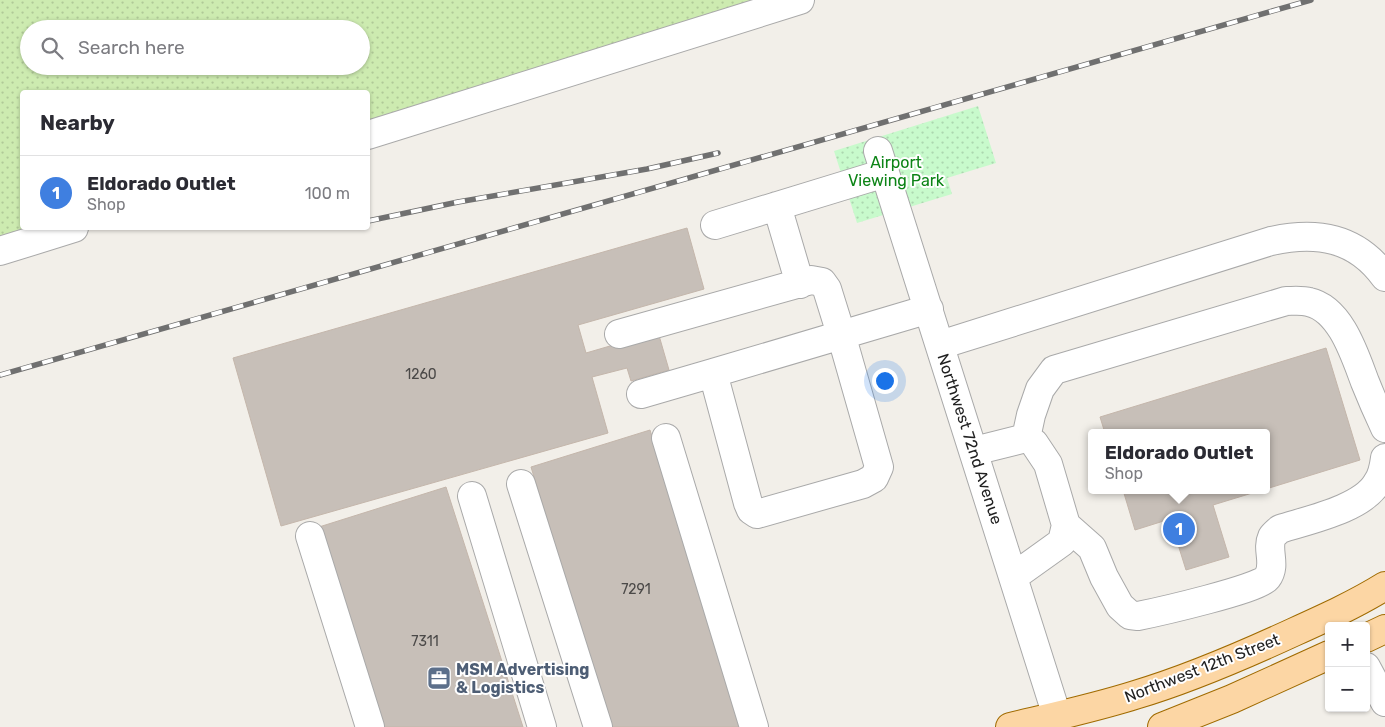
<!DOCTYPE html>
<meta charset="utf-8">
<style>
:root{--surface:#fff;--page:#f7f7f7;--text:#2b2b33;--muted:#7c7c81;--line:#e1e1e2;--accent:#d40000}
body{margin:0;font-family:Rubik,sans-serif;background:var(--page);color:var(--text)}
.controls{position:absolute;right:15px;bottom:15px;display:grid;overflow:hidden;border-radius:5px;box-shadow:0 1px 4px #0004}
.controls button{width:45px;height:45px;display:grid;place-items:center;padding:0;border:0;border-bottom:1px solid var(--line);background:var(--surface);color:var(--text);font:25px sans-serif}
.you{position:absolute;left:884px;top:380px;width:18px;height:18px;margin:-12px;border:4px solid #fff;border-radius:50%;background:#1a73e8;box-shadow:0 0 0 8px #1a73e833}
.badge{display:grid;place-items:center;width:32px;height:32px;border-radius:50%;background:var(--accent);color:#fff;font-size:16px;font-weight:700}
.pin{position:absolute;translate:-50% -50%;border:2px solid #fff;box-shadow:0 1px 5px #0006}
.popup{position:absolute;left:1088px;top:429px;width:182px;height:65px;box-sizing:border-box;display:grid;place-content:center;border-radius:5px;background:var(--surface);filter:drop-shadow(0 1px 4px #0005);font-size:16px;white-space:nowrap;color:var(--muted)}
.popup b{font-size:19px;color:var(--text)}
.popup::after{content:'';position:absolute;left:50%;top:100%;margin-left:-10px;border:10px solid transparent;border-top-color:var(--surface)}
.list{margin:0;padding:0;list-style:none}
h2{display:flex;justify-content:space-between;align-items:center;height:65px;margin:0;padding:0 20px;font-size:21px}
h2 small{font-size:16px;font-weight:400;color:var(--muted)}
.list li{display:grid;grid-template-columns:32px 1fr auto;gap:15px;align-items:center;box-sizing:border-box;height:75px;padding:0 20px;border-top:1px solid var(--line)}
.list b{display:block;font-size:19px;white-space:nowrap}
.list p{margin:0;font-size:16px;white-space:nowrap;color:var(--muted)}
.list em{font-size:16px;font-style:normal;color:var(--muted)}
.icon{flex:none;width:28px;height:28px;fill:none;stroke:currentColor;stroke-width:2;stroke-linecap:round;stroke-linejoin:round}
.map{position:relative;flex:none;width:1385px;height:727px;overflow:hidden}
.search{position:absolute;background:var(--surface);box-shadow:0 1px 4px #0004;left:20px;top:20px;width:350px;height:55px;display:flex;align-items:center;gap:12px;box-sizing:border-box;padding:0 18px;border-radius:28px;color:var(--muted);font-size:19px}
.panel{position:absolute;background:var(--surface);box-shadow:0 1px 4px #0004;left:20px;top:90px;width:350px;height:140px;border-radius:5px}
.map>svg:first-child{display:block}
</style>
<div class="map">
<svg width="1385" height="727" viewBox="0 0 1385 727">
<defs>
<pattern id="grass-dots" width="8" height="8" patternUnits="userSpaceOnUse" patternTransform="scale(1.25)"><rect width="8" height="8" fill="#cdebb0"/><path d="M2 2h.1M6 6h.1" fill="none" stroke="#b0c997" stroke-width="1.8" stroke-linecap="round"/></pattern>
<pattern id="park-dots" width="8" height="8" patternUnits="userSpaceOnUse" patternTransform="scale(1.25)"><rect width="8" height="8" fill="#c8facc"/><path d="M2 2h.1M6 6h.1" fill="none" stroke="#acd6af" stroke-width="1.8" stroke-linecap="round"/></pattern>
</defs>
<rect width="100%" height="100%" fill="#f2efe9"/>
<path fill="url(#grass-dots)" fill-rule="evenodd" d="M0,0H756L368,123V92H22V228H33L0,238ZM29,29H361V66H29Z"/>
<path fill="url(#park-dots)" d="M978,106L996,163L947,178L952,194L857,223L834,151Z"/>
<path fill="#c7bfb8" stroke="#c4b6ab" d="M687,228L704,289L578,325L586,353L658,332L669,370L631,381L627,368L592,377L608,433L281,526L233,358Z
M1326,348L1360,460L1266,489V433H1105L1100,417Z
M650,430L740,727H611L531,467Z
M446,487L523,727H383L319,527Z
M1123,490H1262L1213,505L1229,557L1186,570L1170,519L1135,530Z"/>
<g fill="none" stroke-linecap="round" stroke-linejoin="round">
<g stroke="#a9a9a9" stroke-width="30">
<path id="minor" d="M368,135L800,0
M878,151L1057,716L1056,727
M777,206L800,284
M715,225L885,173
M0,251L74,228
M619,334L811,280L822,282L827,289L841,334L879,467L874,478L863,484L757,514L751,510L748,503L713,373L929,309
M940,345L1271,241C1317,231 1356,237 1385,277
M641,394L713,373
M666,438L754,727
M1026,438L1031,415L1040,389L1054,370L1286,301C1293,301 1302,300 1309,302C1341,309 1355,356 1365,382C1371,397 1378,413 1385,428
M974,451L1026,438L1034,443L1048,464L1066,525L1062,542L1013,577
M521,484L598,727
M472,496L542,727
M1066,525L1092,548L1104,577L1120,606L1130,615L1138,616C1158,612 1259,589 1267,578C1277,565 1266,550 1272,537C1274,534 1278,531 1280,529C1308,520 1362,509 1377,483C1382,476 1384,466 1385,458
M310,536L370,727
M1366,667L1385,702"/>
</g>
<g stroke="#a06b00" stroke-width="30">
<path id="major" d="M1366,638L1385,629
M1010,727C1052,717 1094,708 1135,695C1189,679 1242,656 1294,632C1325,618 1356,604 1385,586
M1162,727L1232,699L1329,655"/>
</g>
<use href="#minor" stroke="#fff" stroke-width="28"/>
<use href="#major" stroke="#fcd6a4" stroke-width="28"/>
<g stroke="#707070" stroke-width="5.5">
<path id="rail" d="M368,221L458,202L647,169L718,153
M0,375L1311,0"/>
</g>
<use href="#rail" stroke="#fff" stroke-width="4" stroke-dasharray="11" stroke-linecap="butt"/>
</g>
<defs>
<g id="office-square" transform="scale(1.25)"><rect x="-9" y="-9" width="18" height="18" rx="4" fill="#5c6f8a" stroke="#fff"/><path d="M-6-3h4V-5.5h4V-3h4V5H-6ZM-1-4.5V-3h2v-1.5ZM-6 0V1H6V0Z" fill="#fff"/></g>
</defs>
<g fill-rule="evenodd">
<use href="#office-square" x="439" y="678"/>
</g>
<g text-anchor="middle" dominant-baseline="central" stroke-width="4" stroke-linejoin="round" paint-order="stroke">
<g font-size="14" fill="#4b4948">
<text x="421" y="374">1260</text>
<text x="636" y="589">7291</text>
<text x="425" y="641">7311</text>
</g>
<g font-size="16" fill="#0c8416" stroke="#fff">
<text x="896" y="162">Airport<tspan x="896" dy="18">Viewing Park</tspan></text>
</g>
<g font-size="16" fill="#222" stroke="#fff">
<text transform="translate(970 439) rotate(72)">Northwest 72nd Avenue</text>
<text transform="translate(1202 668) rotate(-21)">Northwest 12th Street</text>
</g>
<g font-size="16" font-weight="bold" fill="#4e5e75" stroke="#fff" text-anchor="start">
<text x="456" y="669">MSM Advertising<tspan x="456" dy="18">&amp; Logistics</tspan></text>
</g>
</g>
</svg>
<div class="controls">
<button>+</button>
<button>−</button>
</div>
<div class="you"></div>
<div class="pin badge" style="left:1179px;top:529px;background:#3f7fe0">1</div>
<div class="popup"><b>Eldorado Outlet</b>Shop</div>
<div class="search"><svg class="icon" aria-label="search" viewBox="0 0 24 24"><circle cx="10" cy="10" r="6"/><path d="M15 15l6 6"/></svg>Search here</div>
<section class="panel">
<h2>Nearby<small></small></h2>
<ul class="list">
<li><span class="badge" style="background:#3f7fe0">1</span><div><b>Eldorado Outlet</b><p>Shop</p></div><em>100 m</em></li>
</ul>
</section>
</div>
